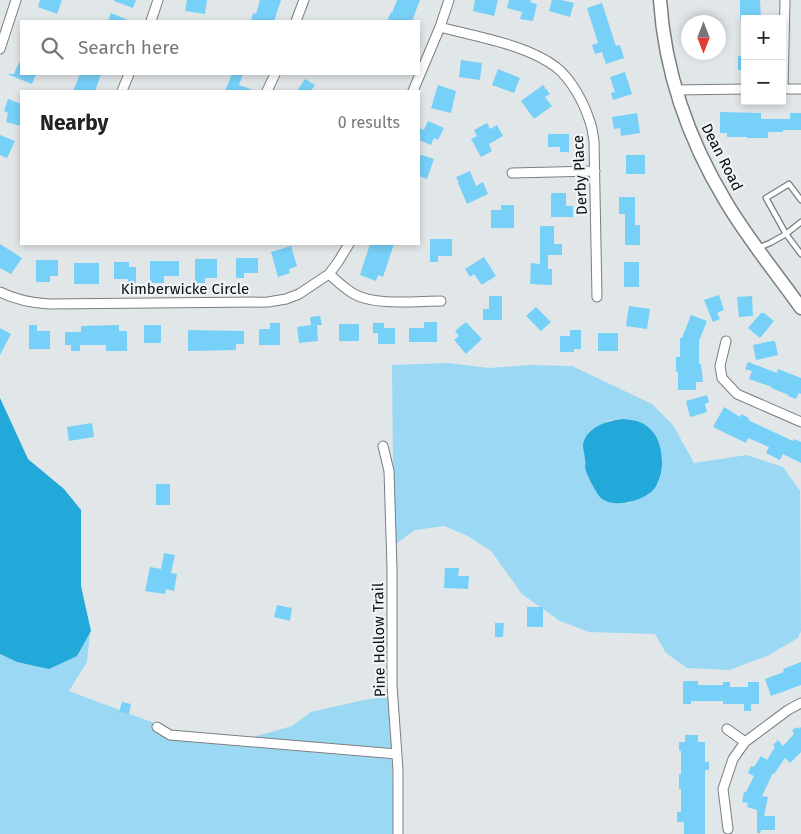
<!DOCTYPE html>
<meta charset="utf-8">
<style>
:root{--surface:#fff;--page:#f6f6f6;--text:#222;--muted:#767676;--line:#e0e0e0}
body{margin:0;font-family:"Fira Sans",sans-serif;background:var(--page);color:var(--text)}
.controls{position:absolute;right:15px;top:15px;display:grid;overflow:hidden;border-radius:0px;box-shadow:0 2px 8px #0003}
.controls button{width:45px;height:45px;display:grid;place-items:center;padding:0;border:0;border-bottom:1px solid var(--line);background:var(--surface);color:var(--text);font:25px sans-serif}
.compass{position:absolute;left:681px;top:15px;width:45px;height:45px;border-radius:50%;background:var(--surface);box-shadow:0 2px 8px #0003;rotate:180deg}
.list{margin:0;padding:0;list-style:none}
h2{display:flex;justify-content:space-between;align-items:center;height:65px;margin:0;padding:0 20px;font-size:21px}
h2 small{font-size:16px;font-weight:400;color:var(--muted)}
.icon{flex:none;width:28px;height:28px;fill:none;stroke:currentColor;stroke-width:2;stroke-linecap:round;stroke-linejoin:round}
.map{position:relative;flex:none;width:801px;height:834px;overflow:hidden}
.search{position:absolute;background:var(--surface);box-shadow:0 2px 8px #0003;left:20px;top:20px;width:400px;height:55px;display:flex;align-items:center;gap:12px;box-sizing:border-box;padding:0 18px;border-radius:0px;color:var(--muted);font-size:19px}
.panel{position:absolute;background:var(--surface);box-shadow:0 2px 8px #0003;left:20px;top:90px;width:400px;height:155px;border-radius:0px}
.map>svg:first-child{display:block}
</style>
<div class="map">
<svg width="801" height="834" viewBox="0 0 801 834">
<rect width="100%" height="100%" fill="#e1e6e9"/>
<path fill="#9bd8f4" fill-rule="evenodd" d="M448,363L489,368L531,365L572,366L652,404L673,425L694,463L747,455L783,467L800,491L801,631L798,638L769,655L729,670L687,668L666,653L655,634L589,632L560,621L522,594L491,551L468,536L444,526L415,530L396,544L393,468L392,365ZM622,419L638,421L662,470L658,484L629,503L601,498L593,485L585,466L587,437L593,429L610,420Z
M90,632L87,662L69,691L154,723L151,729L168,740L392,759L394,834H0V654L17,662L77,656Z
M388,696L392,748L253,737L292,726L311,712L359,701Z"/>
<path fill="#23a9d9" d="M0,398L28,459L64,489L81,510V586L91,631L77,656L49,669L17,662L0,654Z
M622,419C627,419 632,420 637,421C657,428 662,446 662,464C662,472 659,483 654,489C644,501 614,509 601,498C596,493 586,474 585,467C585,465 586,462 585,460C585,455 583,450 583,445C586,427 607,421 622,419Z"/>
<path fill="#77d0f8" d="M40,0H62L57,14L38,7Z
M114,0H136L133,8L114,1Z
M187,0H207L205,14L185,11Z
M260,0H281L274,21H251L253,13L256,14Z
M397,0H420L412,21H387L391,12L392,13Z
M475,0H498L494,16L473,11Z
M509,0H531L530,2L537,4L533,21L520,19L522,12L507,8Z
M552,0H561L574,3L570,17L549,11Z
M740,0H760L761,19H740Z
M602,3L616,46L620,45L624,58L606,64L602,52L595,54L592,45L598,43L587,8Z
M111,13L130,21H108Z
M738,56H745V70H738Z
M21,58V74H36L32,84L7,74H14Z
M461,60L482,63L480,80L459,77Z
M498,69L520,78L514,93L492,85Z
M625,72L632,94L613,100L611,93L615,92L610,77Z
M80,74H101L95,91H73Z
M232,74H243L239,85L253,90V91H225Z
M305,79L315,85L311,91H297Z
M438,85L456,91L451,113L431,108Z
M543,85L550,94L545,97L552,106L534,119L521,101Z
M8,99L21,104V126L6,122L8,113L4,111Z
M720,112L761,113V119H790V113H801V130H783V132H768V138H747V137H727V133H720Z
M637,113L640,133L621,136L620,128L614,129L612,117Z
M428,121L444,128L438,140L434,138L431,145L419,140V128L424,130Z
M487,123L490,129L497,125L503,136L489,144L492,151L481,157L471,139L477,136L474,130Z
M548,134H569V152H560V147H548Z
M0,135L15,141L7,158L0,155Z
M419,154L434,159L427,179L419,176Z
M626,155H645V174H626Z
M470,171L476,186L483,182L488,194L467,204L458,183H459L456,177Z
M551,193H566V206H573V217H551Z
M619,197H635V225H640V245H625V214H619Z
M501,205H514V228H491V210H501Z
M540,226H554V244H562V255H548V269H552V285L530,284L531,263L540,264Z
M430,239H452V256H438V262H430Z
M0,244L22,258L11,274L0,268Z
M370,244H394L383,277L378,275L376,281L360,275Z
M291,246L297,266L289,269L290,273L278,277L271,252Z
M484,257L496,276L483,284H481L474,274L470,277L465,269Z
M236,258H258V273H244V278H236Z
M195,259H217V278H205V283H195Z
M36,260H58V276H50V282H36Z
M150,261H179V276H164V283H150Z
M114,262H129V267H136V283H128V279H114Z
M624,262H639V287H624Z
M74,263H99V284H74Z
M719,295L724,310L717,313L720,319L713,322L704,300Z
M489,296H502V320H483V309H489Z
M752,296L753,316L739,317L737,297Z
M629,306L650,309L647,329L626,326Z
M536,307L551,322L541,331L526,316Z
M761,313H764L774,321L760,338L748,328Z
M691,315L707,321L699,341V364H701L703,382H696V390H678V372H676V357H680V338H682Z
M320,316L322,325H317L318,341L299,343L297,327L311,325L310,317Z
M424,322H437V342H409V328H424Z
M466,322L482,339L466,354L454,340L459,336L455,331Z
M270,323H280V345H259V329H270Z
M373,323H384V328H395V344H378V333H373Z
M339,324H359V341H339Z
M29,325H37V331H50V349H29Z
M119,325V331H127V351H106V345H80V351H71V345H65V332H81V326Z
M144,325H161V343H144Z
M0,328L11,334L0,355Z
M188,330L244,331V344H236V350L188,351Z
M570,330H581V349H574V352H560V336H570Z
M598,333H618V351H598Z
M772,341H775L778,355L756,360L753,345Z
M748,362L777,373L778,369L801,378V394L799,393L796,399L788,396L789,395L771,388L772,387L749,379L752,371L745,369Z
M707,395L709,402L705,404L707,412L690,417L686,401Z
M724,407L740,417L741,414L749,418L748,420L793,441L794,439L801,442V463L783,454L780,460L766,453L769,447L748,438L746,443L713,427Z
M92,423L94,437L69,441L67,427Z
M156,484H170V505H156Z
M164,553L175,555L171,573L177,574L174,591L166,589L165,594L145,591L150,567L161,569Z
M445,568H459L458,576H469L468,589L444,588Z
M277,605L292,608L290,621L274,617Z
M527,607H543V627H527Z
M495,623H504L503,637H495Z
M801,662V685L771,696L765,679L784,672L783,669Z
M683,681H698V685H723V682H730V687H748V682H759V704H751V711H744V704H723V701H691V704H683Z
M122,702L131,704L129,714L119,712Z
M798,727L799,729L801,727V752L790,763L785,758L774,774L773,773L762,796L768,797L764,816H775V830H761L760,833H757V810L747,807L748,803L742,802L744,792H746L754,776L748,773L751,766L754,767L761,756L767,760L775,747L773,745L778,740L783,746L794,734L792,730Z
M685,735H698V742H705V762H709V770H705V834H684V822H677V812H681V789H679V774H681V751H679V742H685Z"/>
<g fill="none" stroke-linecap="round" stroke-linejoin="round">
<g stroke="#7a7e80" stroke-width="7">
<path id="service" d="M801,200L789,184L766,198L786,234L801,222
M758,248L770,243L786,234L801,254"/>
</g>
<g stroke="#7a7e80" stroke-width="11">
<path id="minor" d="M151,21L158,0
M296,21L304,0
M440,27C477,37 525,44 556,67C571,79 583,101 589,119C592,126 593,134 594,141L597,297
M0,49L16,0
M782,89H801
M783,89L785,0
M675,90L745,89
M122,91L129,74
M267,91L275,74
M413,91L440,27L449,0
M512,173L595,171
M329,274C337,281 345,289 354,294C375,306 417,301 441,301
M0,292C16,300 31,303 49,304L268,302L286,299L299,294L329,274L338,262L349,244
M726,341L720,366L722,378L737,394L801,422
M383,446L389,471L392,568V685L398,770V834
M157,727L170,735L397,754
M727,729L745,742
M728,829L723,789L733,759L745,742L788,710L801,703"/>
</g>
<g stroke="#7a7e80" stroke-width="15">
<path id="secondary" d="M660,0C665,74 688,139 726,202C748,239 776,273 801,308"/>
</g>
<use href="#service" stroke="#fff" stroke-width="4.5"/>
<use href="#minor" stroke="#fff" stroke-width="9"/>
<use href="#secondary" stroke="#fff" stroke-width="12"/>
</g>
<g text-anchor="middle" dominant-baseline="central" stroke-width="4.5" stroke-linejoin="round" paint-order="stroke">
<g font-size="15" fill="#0a0c0c" stroke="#eff4f6">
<text transform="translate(722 157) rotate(63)">Dean Road</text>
<text transform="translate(580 175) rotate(-93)">Derby Place</text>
<text x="185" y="289">Kimberwicke Circle</text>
<text transform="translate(379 640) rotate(-91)">Pine Hollow Trail</text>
</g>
</g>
</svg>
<div class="controls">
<button>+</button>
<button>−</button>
</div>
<svg class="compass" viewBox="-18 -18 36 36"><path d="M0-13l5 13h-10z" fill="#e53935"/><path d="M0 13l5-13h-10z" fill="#767676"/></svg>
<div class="search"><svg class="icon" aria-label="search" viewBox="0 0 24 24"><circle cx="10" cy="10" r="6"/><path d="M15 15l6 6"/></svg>Search here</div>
<section class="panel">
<h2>Nearby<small>0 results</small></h2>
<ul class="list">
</ul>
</section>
</div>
